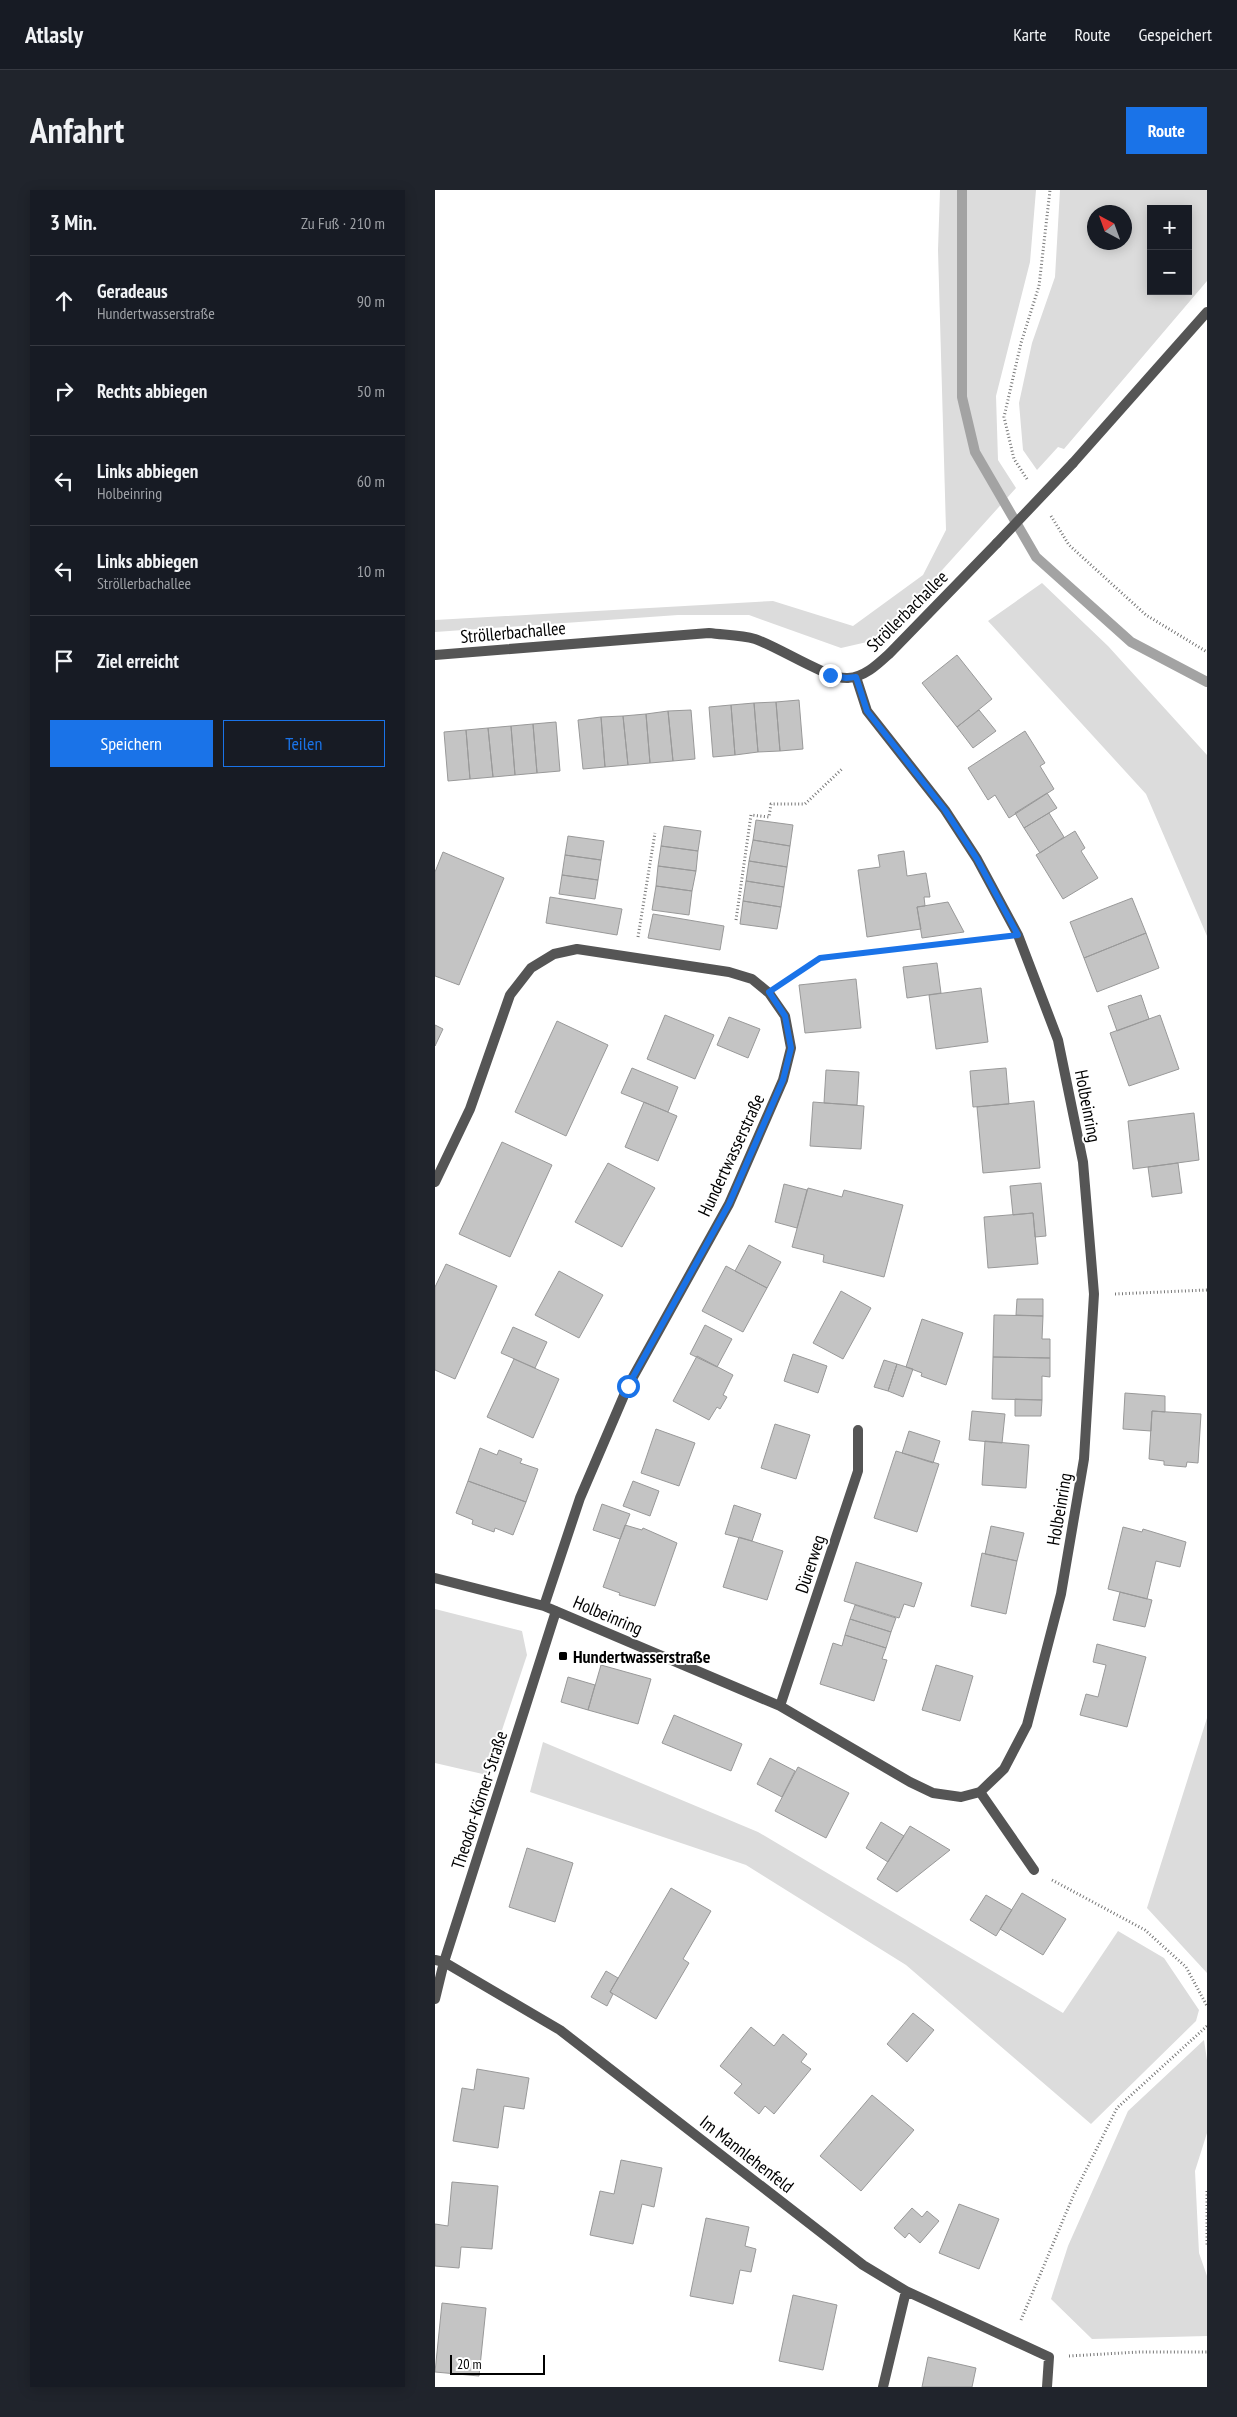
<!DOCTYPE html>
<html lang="de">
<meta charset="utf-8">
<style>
:root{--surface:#171b24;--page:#20242c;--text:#f1f3f6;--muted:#9ea1a6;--line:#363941;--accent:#1a73e8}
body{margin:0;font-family:"PT Sans Narrow",sans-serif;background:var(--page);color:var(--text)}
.controls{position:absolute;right:15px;top:15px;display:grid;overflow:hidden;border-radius:0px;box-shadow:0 2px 12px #0003}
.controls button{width:45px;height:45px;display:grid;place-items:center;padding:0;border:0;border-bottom:1px solid var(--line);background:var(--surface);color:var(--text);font:25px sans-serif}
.compass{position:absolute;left:652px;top:15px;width:45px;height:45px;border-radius:50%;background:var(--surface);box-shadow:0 2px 12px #0003;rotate:319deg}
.scale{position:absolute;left:15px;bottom:12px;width:95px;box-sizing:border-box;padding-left:5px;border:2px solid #000;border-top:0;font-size:14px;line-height:18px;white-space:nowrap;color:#000;-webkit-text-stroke:4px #fff;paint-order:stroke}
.stop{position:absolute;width:15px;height:15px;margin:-11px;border:4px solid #1a73e8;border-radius:50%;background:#fff}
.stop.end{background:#1a73e8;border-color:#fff;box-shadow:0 1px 5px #0008}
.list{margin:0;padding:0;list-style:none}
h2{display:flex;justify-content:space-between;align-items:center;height:65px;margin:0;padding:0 20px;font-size:21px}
h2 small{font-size:16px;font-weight:400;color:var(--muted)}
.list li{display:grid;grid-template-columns:32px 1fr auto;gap:15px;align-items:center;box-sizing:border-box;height:90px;padding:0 20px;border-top:1px solid var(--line)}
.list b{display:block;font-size:19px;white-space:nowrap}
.list p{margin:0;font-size:16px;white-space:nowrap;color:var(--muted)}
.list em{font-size:16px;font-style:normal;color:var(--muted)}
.actions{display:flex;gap:10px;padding:15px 20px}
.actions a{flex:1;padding:11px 0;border:1px solid var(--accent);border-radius:0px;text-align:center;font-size:18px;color:var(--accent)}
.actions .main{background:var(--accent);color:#fff}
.icon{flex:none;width:28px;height:28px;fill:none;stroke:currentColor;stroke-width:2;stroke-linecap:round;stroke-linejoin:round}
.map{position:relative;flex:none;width:772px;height:2197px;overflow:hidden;border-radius:0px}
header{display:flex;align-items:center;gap:30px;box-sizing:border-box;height:70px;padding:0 25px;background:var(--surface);border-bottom:1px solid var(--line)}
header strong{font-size:24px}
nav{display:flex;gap:28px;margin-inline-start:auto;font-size:18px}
.intro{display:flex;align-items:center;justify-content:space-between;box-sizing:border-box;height:120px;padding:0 30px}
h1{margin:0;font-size:35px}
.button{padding:12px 22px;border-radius:0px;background:var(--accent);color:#fff;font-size:18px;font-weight:700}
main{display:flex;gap:30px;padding:0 30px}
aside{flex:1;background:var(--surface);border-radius:0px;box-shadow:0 2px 12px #0003}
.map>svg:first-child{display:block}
</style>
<header>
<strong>Atlasly</strong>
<nav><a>Karte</a><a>Route</a><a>Gespeichert</a></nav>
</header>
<div class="intro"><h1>Anfahrt</h1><a class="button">Route</a></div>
<main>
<aside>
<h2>3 Min.<small>Zu Fuß · 210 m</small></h2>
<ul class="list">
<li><svg class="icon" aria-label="ahead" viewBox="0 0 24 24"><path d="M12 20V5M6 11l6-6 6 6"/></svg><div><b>Geradeaus</b><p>Hundertwasserstraße</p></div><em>90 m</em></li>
<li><svg class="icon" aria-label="right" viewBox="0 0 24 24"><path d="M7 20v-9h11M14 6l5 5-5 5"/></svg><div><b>Rechts abbiegen</b></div><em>50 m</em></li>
<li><svg class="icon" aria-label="left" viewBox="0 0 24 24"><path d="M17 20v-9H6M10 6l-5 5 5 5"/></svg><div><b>Links abbiegen</b><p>Holbeinring</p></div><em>60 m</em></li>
<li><svg class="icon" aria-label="left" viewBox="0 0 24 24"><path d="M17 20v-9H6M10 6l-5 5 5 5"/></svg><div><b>Links abbiegen</b><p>Ströllerbachallee</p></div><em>10 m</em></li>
<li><svg class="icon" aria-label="arrive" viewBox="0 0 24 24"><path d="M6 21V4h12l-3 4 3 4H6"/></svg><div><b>Ziel erreicht</b></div></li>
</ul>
<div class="actions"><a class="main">Speichern</a><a>Teilen</a></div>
</aside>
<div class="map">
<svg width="772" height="2197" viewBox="0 0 772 2197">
<rect width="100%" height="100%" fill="#fff"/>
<path fill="#dcdcdc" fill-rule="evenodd" d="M505,0H601L595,72L561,206L563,270L581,298L445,449L406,458L314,425H243L0,442V430L338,411L418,436L488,385L511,340L503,60Z
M625,0H772V91L629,259L623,257L602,280L588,260L584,213L597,153L620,87ZM716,19H753V101H716ZM660,22H690V52H660Z
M607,393L673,456L772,565V746L711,604L553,431Z
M0,1419L87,1441L92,1465L52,1585L0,1573Z
M772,1528V1783L712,1718Z
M108,1552L323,1642L628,1823L683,1741L729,1768L764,1820L761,1831L656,1934L471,1775L311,1675L95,1602Z
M769,1850L772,1870V1943L760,1981L764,2063L772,2086V2146L657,2149L616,2109L633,2056L693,1921Z"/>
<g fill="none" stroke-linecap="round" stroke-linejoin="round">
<path stroke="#a3a3a3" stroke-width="10" d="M527,0V207L540,262L601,367L696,452L772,492"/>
</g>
<path fill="#c4c4c4" stroke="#999" d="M522,465L557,509L522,537L487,493Z
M364,510L368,559L345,561L341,512Z
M341,512L345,561L323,562L319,513Z
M319,513L323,562L300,565L296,515Z
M296,515L300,565L278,567L274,517Z
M256,520L260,569L238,571L233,521Z
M544,520L561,541L538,558L522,537Z
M233,521L238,571L215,573L211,524Z
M211,524L215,573L193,575L188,526Z
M188,526L193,575L170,577L166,527Z
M166,527L170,577L148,579L143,530Z
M121,532L125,581L102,583L98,534Z
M98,534L102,583L80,585L76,536Z
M76,536L80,585L58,587L53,538Z
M53,538L58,587L35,589L31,540Z
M31,540L35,589L13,591L9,542Z
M590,541L610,573L605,576L619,599L574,628L560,605L553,610L533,578Z
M612,603L622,618L589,638L580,623Z
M614,623L629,647L605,663L589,638Z
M321,630L358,635L355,656L318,650Z
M229,636L266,641L263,661L226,656Z
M640,641L650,658L646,661L663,688L628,709L601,665Z
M133,646L169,651L166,670L130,665Z
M318,650L355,656L352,677L314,671Z
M226,656L263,661L261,681L223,676Z
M469,661L472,686L491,683L495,707H489L490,716L482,717L486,739L432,747L423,680L445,677L443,665Z
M8,662L69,688L24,795L0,786V682Z
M130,665L166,670L163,690L127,685Z
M314,671L352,677L349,697L311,691Z
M223,676L261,681L257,701L221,696Z
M127,685L163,690L160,709L124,704Z
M311,691L349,697L346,717L308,711Z
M221,696L257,701L254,725L217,720Z
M115,707L187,719L182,745L111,733Z
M697,708L711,743L649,768L635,732Z
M308,711L346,717L342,739L305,734Z
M513,712L529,742L487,748L482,717Z
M218,724L289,736L285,760L213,748Z
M711,743L724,778L662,802L649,768Z
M502,773L506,803L472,808L468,777Z
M421,789L426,838L370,843L364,795Z
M546,798L553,852L501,859L494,805Z
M706,805L714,829L682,841L673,816Z
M230,825L279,845L260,889L212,869Z
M725,825L744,879L694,896L675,843Z
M294,827L325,839L313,868L282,855Z
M122,831L173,855L131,946L80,922Z
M0,835L8,839L0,856Z
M197,878L243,897L233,922L186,903Z
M571,878L574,914L538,917L535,881Z
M391,880L424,882L422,915L389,913Z
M599,911L605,978L548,983L542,917Z
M209,912L242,926L223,971L190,957Z
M378,912L429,916L426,959L375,956Z
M759,923L764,970L698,979L693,931Z
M67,952L117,975L75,1067L24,1044Z
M173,973L220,998L187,1057L140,1032Z
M743,973L747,1003L717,1007L713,977Z
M606,993L611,1046L600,1047L598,1023L578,1025L575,996Z
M349,994L372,1000L362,1038L340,1032Z
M373,998L407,1007L409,1000L468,1015L449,1087L388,1072L389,1065L357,1057Z
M598,1023L603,1074L553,1078L549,1027Z
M314,1055L346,1072L332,1098L300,1081Z
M11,1074L62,1096L20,1189L0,1180V1097Z
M291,1076L332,1098L308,1142L267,1121Z
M124,1081L168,1105L144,1148L100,1125Z
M406,1101L436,1118L408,1169L378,1153Z
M582,1109H608V1126L581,1125Z
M559,1125L608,1126L607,1149H615V1168L558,1167Z
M487,1129L528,1143L511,1195L486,1186L487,1183L471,1177Z
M270,1135L297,1149L282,1177L255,1164Z
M78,1137L112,1152L100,1178L66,1163Z
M358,1164L392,1176L383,1203L349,1191Z
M262,1166L298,1185L288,1205L292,1207L285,1219L282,1217L274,1230L238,1211Z
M558,1167L615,1168V1187L607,1186V1210L557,1209Z
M79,1169L124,1189L98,1248L52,1227Z
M449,1170L462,1174L453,1201L439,1197Z
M462,1174L478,1179L468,1207L453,1201Z
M690,1203L730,1206V1222L717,1221L716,1241L688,1239Z
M580,1209L607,1210L606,1226H580Z
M537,1221L570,1224L567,1253L534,1250Z
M717,1221L766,1224L763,1273L752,1272L751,1277L729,1275V1271L714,1269Z
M340,1234L375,1245L361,1289L326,1278Z
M221,1239L260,1253L244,1296L206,1283Z
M474,1241L505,1251L498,1273L467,1263Z
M550,1251L594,1255L591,1298L547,1295Z
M45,1258L62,1265L64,1260L87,1269L85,1273L103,1279L91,1312L33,1291Z
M461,1261L504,1274L482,1342L439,1328Z
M33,1291L91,1312L78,1345L60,1338L59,1342L37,1334L38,1330L21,1323Z
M198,1291L224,1301L215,1326L188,1316Z
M167,1314L195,1324L185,1349L158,1340Z
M299,1315L326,1324L317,1351L290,1344Z
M190,1335L207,1340L208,1338L242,1353L220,1416L184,1405L185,1403L168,1397Z
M556,1336L589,1343L582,1371L550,1364Z
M688,1337L707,1342L708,1339L751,1352L745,1377L721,1371L712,1409L673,1399Z
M304,1347L348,1361L332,1410L288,1397Z
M547,1363L582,1371L571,1424L536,1416Z
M421,1372L487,1393L479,1417L469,1414L464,1428L409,1411Z
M685,1402L717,1410L710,1437L678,1430Z
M420,1415L461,1428L456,1442L415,1429Z
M415,1429L456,1442L451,1458L410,1445Z
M410,1445L451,1458L447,1469L452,1470L439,1511L385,1494L398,1453L407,1456Z
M662,1454L711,1467L692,1537L645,1525L651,1504L663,1507L671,1475L658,1472Z
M166,1475L216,1489L203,1534L153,1520Z
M501,1475L538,1486L525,1531L487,1520Z
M133,1487L160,1495L153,1520L126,1512Z
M239,1525L307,1554L296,1581L227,1553Z
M335,1568L360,1581L347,1607L322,1594Z
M363,1577L414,1603L391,1648L340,1621Z
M446,1632L469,1646L453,1672L431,1658Z
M475,1636L515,1660L462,1702L442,1689Z
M92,1658L138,1673L120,1732L74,1717Z
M236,1698L276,1721L248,1769L254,1773L221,1829L175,1802Z
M587,1703L631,1729L608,1765L565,1739Z
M551,1705L577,1720L561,1746L535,1730Z
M171,1781L183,1788L175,1802L178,1804L172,1816L156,1807Z
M478,1823L499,1840L472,1872L452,1854Z
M316,1837L339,1856L348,1844L372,1864L366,1872L376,1879L339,1924L330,1916L324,1924L299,1903L307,1894L285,1876Z
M42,1879L94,1888L89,1919L69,1916L63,1958L18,1951L27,1898L39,1900Z
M437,1905L479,1940L426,2001L385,1966Z
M186,1970L227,1978L219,2017L207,2014L198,2054L155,2045L165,2001L179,2004Z
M17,1992L63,1996L57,2059L26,2057L24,2078L0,2076V2034L13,2036Z
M524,2014L564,2029L544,2079L504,2063Z
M477,2018L487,2027L492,2021L504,2031L485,2053L474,2043L470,2048L459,2038Z
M271,2028L314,2037L310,2056L321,2059L316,2082L305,2080L298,2114L255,2106Z
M358,2105L402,2115L388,2180L344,2171Z
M7,2113L51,2118L44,2186L0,2182Z
M493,2167L541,2178L537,2197H487Z"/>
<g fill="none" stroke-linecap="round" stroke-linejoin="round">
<path stroke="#777" stroke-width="3" stroke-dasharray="1 2.5" stroke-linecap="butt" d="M592,289L579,269L569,227L586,153L604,96L615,0
M616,326L634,355L711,425L772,462
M301,730L316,625L334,627L336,614H370L408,578
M203,747L220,643
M351,791L385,768L560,748
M680,1104L772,1100
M617,1690L710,1740L751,1777L772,1816
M772,2001V2056
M586,2130L639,2004L682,1918L772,1836
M634,2166L704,2162H772"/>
<path stroke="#555" stroke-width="10" d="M545,1602L599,1680"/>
<path stroke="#555" stroke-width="10" d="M638,273L772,122
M0,465L274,443C289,445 306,445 320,449C344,457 392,489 413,488C430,487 443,474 455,463L562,353
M0,992L35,919L75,805L96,778L119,764L142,759L294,782L317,789L334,803L350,826L356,858L348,890L294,1014L193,1196L145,1308L109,1416
M0,1388L109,1416L345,1516L475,1592L498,1603L526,1607L545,1602L569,1579L592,1535L626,1404L649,1269L659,1104L648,972L623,850L583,745L542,669L510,620L432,521L421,487
M345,1516L423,1281V1240
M0,1770L9,1772L125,1840L428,2075L471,2101L614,2167L612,2197
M0,1809L9,1772L121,1421
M448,2197L471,2101"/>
<path stroke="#555" stroke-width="10" d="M562,353L638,273"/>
</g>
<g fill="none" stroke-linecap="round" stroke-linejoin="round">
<path stroke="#1a73e8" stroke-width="6" d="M193,1196L294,1014L348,890L356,858L350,826L334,802L385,768L583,745L542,669L510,620L432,521L421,487L411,488L395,485"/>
</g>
<rect fill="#000" stroke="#fff" stroke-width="2" x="123" y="1461" width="10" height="10" rx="2.5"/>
<g text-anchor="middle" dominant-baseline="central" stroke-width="4" stroke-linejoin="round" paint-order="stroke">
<g font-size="18" fill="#000" stroke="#fff">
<text transform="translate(472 421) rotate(-45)">Ströllerbachallee</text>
<text transform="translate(78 442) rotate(-5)">Ströllerbachallee</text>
<text transform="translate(653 916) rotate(79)">Holbeinring</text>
<text transform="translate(296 965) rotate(-65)">Hundertwasserstraße</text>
<text transform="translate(624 1319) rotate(-80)">Holbeinring</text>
<text transform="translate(375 1374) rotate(-72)">Dürerweg</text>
<text transform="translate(173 1425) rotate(23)">Holbeinring</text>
<text transform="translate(44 1610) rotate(-72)">Theodor-Körner-Straße</text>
<text transform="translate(312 1964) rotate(38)">Im Mannlehenfeld</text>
</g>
<g font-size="18" font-weight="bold" fill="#000" stroke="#fff" text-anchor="start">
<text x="138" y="1466">Hundertwasserstraße</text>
</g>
</g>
</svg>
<div class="controls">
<button>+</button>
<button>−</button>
</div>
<svg class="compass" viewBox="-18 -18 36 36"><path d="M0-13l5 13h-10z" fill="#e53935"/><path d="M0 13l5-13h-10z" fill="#9ea1a6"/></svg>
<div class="scale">20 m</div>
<div class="stop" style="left:193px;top:1196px"></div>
<div class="stop end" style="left:395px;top:485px"></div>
</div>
</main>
